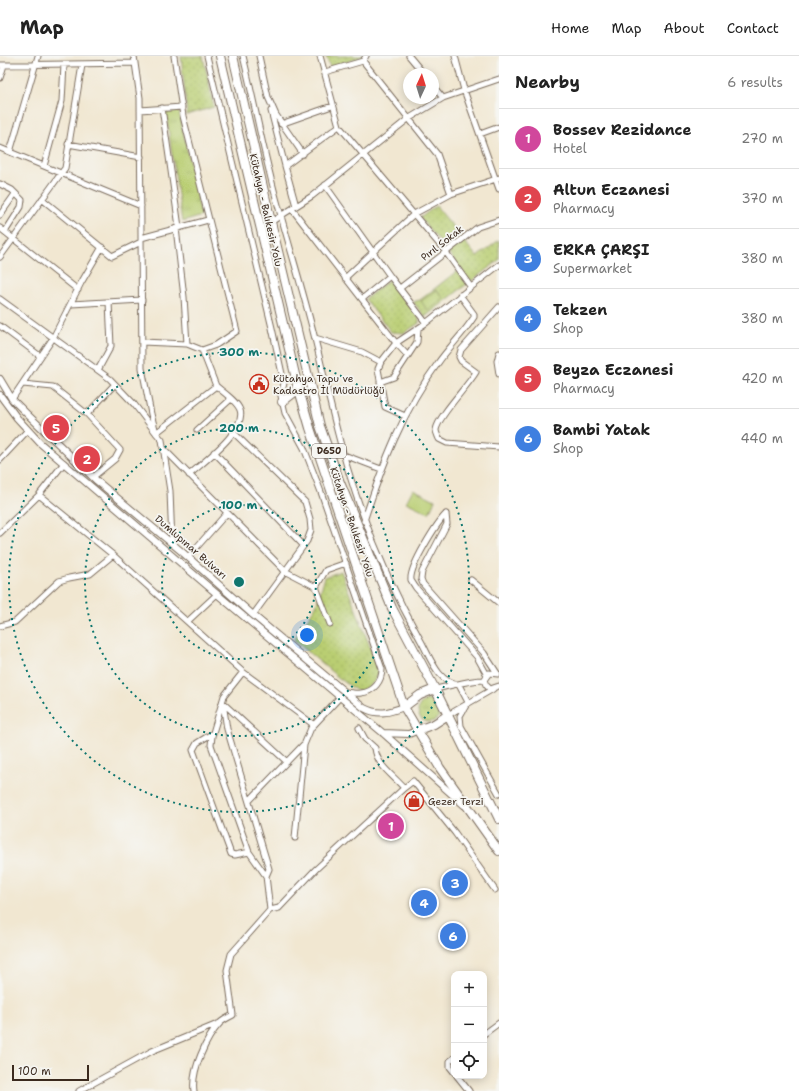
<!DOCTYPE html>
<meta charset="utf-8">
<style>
:root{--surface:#fff;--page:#f6f6f6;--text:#222;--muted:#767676;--line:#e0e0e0;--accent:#2563eb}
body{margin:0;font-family:"Shantell Sans",sans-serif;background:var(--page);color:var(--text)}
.controls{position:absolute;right:12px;bottom:12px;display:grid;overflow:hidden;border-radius:8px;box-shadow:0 2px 10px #0003}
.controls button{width:36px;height:36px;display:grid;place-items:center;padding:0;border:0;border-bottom:1px solid var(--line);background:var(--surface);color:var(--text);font:20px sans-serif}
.compass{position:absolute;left:403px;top:12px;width:36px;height:36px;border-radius:50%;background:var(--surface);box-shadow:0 2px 10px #0003;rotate:4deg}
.scale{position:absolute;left:12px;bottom:10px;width:77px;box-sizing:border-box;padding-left:4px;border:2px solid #3b2a1e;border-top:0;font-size:11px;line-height:14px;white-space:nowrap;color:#3b2a1e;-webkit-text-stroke:3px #f6f6f2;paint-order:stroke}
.you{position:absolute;left:307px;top:579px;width:14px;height:14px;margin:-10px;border:3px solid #fff;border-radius:50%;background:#1a73e8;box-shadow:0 0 0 6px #1a73e833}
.badge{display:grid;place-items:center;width:26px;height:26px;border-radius:50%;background:var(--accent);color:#fff;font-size:13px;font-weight:700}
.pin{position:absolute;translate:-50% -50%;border:2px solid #fff;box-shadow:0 1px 4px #0006}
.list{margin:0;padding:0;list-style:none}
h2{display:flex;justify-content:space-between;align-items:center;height:52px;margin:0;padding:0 16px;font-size:17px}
h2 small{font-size:13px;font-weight:400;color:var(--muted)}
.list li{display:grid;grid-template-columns:26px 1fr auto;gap:12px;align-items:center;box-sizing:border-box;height:60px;padding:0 16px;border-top:1px solid var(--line)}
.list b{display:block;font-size:15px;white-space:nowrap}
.list p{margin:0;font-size:13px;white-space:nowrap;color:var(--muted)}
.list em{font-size:13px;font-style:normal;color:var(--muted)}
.icon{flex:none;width:22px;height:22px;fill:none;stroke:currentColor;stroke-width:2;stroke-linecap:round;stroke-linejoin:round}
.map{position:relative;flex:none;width:499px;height:1035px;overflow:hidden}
header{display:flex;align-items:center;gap:24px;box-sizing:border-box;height:56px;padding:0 20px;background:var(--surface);border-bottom:1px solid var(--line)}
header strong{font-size:19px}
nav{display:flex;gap:22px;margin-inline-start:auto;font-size:14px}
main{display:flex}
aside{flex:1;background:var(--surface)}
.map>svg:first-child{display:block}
</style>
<header>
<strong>Map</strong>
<nav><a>Home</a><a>Map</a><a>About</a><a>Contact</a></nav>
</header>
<main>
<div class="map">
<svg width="499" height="1035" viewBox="0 0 499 1035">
<defs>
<pattern id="grass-tufts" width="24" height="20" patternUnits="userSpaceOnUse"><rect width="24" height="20" fill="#b9ce72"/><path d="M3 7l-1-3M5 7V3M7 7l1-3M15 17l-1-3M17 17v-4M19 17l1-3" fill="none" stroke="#a0b162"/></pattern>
<pattern id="park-dots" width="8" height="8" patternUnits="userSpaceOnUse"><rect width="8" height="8" fill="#b9ce72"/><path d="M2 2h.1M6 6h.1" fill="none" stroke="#a0b162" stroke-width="1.8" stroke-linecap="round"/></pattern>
</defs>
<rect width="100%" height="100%" fill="#f6f6f2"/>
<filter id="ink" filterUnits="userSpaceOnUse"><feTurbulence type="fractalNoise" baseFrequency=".025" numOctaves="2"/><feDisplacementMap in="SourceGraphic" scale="8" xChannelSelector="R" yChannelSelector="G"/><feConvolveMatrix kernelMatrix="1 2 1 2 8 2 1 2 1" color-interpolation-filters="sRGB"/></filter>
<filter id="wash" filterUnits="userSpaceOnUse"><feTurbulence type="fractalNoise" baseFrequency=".012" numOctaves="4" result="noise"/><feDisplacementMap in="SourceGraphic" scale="16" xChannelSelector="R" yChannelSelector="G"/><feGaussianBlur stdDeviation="0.9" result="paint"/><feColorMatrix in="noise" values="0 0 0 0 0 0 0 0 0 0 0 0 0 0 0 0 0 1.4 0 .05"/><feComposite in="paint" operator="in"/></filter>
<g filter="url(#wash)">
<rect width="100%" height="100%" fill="#f1e7d1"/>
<path fill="url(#grass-tufts)" stroke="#7a7c48" d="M179,55L201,160L182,166L166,57Z
M418 655a11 11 0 1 1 22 0a11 11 0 1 1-22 0Z"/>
<path fill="url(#park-dots)" stroke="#7a7c48" d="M181,0H203L214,51L187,59Z
M326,0H366L330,11Z
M436,150L461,180L445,192L420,162Z
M499,184V204L470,226L448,196L464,185L477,201Z
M457,215L467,228L425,261L413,246L420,244Z
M389,224L419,262V267L404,277L391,276L365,243Z
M341,515L379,614C376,628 370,631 357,635L339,622L294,584L316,550L325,521Z"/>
<path fill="#b9ce72" stroke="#7a7c48" d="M437,234L444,243L428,255L421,245Z
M413,433L435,444L429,457L406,446Z"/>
</g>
<g filter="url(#ink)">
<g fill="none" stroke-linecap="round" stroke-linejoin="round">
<g stroke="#7b6c5d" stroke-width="7">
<path id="minor" d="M134,0L140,42L142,312L151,358L156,377L162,384L170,435L172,487
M207,0L272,272L284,327L281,340L285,357L304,392L321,436L382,613C382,625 374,636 361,637C356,638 350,636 344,636
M243,0C255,49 264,100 278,149C290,193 304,238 315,283C326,327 335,373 349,417C367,476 391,532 421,585C430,601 438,627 459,629L468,646L460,660L461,670L499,738
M259,0L268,41L276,59L303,98
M320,0L339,70L445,195L470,230
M409,0L424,18
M455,0L464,34L499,133
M363,5L437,98L451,138
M0,9L135,7
M325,16L363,5L366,0
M0,22L4,9
M433,30L443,42
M162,52L179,171
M140,54L182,51
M271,55L285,110
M281,68L332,50
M480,78L499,71
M68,88L141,101
M0,92L141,150
M10,96L38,0
M44,110L62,45L64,9
M0,128L12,134L22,144L21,151L5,176
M325,129L390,220L362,243
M42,143L112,200L141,186
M296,150L285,110L339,70
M292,153L396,287L381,306L378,313L385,351L405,360
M0,159L15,138
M271,166L312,140L408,63L443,42L499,23
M0,172L78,234
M176,172L184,241L187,288
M141,182L208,164
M0,201L65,112L82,9
M390,220L426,267
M345,222L414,158L451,138L499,122
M400,232L478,171L499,164
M0,243L110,323L134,348L156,377L216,330C223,336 237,345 240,354C247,374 203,406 189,419
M71,248L142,244
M499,251L461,294L459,301L461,305L476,316C468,330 438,360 436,374C436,377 438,380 439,383L447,387L499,391
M0,270L40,300
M315,282L362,296L381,306
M142,286L187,288L202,294L216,289L237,275L183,60L174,0
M202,294L216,330
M499,297L497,305L499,318
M408,300L396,287L426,267L499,209
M98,314L111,290L109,246
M380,326L394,321L417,286L418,273
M23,328L53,331L87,358L120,394L115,403L93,421
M12,343L53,282L81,227L102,191
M87,358L115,328
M197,374L231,343
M234,377L305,446L310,463L311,474L307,485L253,559
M163,392L285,515L316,531
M214,396L303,489
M344,399L381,413
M0,404L28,374
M39,439L113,499L243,616L314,669
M446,458C437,467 409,511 411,524C412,526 414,529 416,532L477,601L487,619
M446,458L447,468L422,516L421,523L423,528L484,597L497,617
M364,465C382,410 403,354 438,307C449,291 464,277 474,261V258L460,239
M0,477L39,439L64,407
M188,501L227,457
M471,524L499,547
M188,565L217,538
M330,568L316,531L326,514L346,507
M0,570L15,566L59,525L69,522L90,518L113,499
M243,616L224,640L212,680L211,689L249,796L266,820L270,854L279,852L316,813L404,732C393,719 377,710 375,692L365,683L359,672
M498,618L489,617L484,624L486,629L490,633L499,630
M435,633C452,630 468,624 484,624
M448,659L493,633
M213,677L197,687L193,694L231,798L235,799L249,796
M404,732L413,725L455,777L495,834
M249,745L303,689
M295,782L304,689L311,672L340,641
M266,820L269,813L227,673L223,647L287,706
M484,978L499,967
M454,1002L450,1005V1011L454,1016
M457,1020L469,1035
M79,1035L152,995L220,967
M194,1035C191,1015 206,982 220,967C223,964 229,961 233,959L227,914L231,898L270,854"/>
</g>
<g stroke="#7b6c5d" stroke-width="8">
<path id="major" d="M0,323L12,343L27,358L97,425L181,495L253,559L364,652C379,660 390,656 404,651
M0,339L17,362L40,387L217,538L383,677L464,749
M383,677L409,678L418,674"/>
</g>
<g stroke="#7b6c5d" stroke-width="10">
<path id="highway" d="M220,0L297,327L310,372L404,651L440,712L499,795
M233,0L271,166L320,370L339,424L392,552L435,633L499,763
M282,346L296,335L297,328
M404,651L420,639L435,633
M418,674L434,668L448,659"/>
</g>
<use href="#minor" stroke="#fff" stroke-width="5"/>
<use href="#major" stroke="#fff" stroke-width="6"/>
<use href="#highway" stroke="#fff" stroke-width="8"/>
</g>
</g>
<g fill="none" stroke="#0f766e" stroke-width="2" stroke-dasharray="2 4">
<circle cx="239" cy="526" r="77"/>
<circle cx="239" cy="526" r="154"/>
<circle cx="239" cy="526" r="230"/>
</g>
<defs>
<g id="civic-ring" transform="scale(1)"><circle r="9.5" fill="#f6f6f2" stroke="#c8321e" stroke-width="1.5"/><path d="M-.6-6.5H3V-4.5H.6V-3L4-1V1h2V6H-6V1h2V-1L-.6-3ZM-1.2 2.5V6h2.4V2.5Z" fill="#c8321e"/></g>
<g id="shop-ring" transform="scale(1)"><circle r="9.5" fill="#f6f6f2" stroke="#c8321e" stroke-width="1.5"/><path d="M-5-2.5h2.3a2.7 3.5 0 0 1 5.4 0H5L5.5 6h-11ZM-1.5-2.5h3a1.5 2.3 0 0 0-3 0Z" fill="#c8321e"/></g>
</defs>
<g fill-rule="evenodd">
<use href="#civic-ring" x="259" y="328"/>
<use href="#shop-ring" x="414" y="745"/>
</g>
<g text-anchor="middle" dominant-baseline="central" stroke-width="3.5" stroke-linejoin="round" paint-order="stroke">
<rect fill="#f6f6f2" stroke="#73675e" stroke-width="1" x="312" y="388" width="34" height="14" rx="3"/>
<g font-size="9" font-weight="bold" fill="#3b2a1e">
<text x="329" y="395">D650</text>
</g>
<g font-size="10" fill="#3b2a1e" stroke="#f6f6f2">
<text transform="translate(266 154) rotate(77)">Kütahya - Balıkesir Yolu</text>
<text transform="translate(442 187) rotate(-38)">Pırıl Sokak</text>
<text transform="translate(352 466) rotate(71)">Kütahya - Balıkesir Yolu</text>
<text transform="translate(191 491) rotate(41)">Dumlupınar Bulvarı</text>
</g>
<g font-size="10" fill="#3b2a1e" stroke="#f6f6f2" text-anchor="start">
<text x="273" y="322">Kütahya Tapu ve<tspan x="273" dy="12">Kadastro İl Müdürlüğü</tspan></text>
<text x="428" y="745">Gezer Terzi</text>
</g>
</g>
<circle cx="239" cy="526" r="6" fill="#0f766e" stroke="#f6f6f2" stroke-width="2"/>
<g font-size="12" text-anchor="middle" font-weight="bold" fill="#0f766e" stroke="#f6f6f2" stroke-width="3.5" stroke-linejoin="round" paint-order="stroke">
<text x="239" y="300">300 m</text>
<text x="239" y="376">200 m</text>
<text x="239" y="453">100 m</text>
</g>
</svg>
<div class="controls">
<button>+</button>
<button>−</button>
<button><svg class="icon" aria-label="locate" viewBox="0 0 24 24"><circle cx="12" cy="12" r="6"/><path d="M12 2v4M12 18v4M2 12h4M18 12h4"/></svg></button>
</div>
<svg class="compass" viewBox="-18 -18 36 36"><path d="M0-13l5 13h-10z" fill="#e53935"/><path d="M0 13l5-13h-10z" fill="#767676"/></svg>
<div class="scale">100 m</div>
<div class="you"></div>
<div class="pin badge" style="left:391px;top:770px;background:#d1479c">1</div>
<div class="pin badge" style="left:87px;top:403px;background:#e0444e">2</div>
<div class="pin badge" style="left:455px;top:827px;background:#3f7fe0">3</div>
<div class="pin badge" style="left:424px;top:847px;background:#3f7fe0">4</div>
<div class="pin badge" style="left:56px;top:372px;background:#e0444e">5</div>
<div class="pin badge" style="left:453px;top:880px;background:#3f7fe0">6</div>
</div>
<aside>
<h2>Nearby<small>6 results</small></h2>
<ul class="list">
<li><span class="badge" style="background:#d1479c">1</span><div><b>Bossev Rezidance</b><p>Hotel</p></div><em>270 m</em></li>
<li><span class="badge" style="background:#e0444e">2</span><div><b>Altun Eczanesi</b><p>Pharmacy</p></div><em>370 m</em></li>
<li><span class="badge" style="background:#3f7fe0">3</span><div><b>ERKA ÇARŞI</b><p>Supermarket</p></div><em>380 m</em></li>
<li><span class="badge" style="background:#3f7fe0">4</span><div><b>Tekzen</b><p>Shop</p></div><em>380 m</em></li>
<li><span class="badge" style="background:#e0444e">5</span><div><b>Beyza Eczanesi</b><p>Pharmacy</p></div><em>420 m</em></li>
<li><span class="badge" style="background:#3f7fe0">6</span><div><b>Bambi Yatak</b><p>Shop</p></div><em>440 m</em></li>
</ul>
</aside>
</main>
